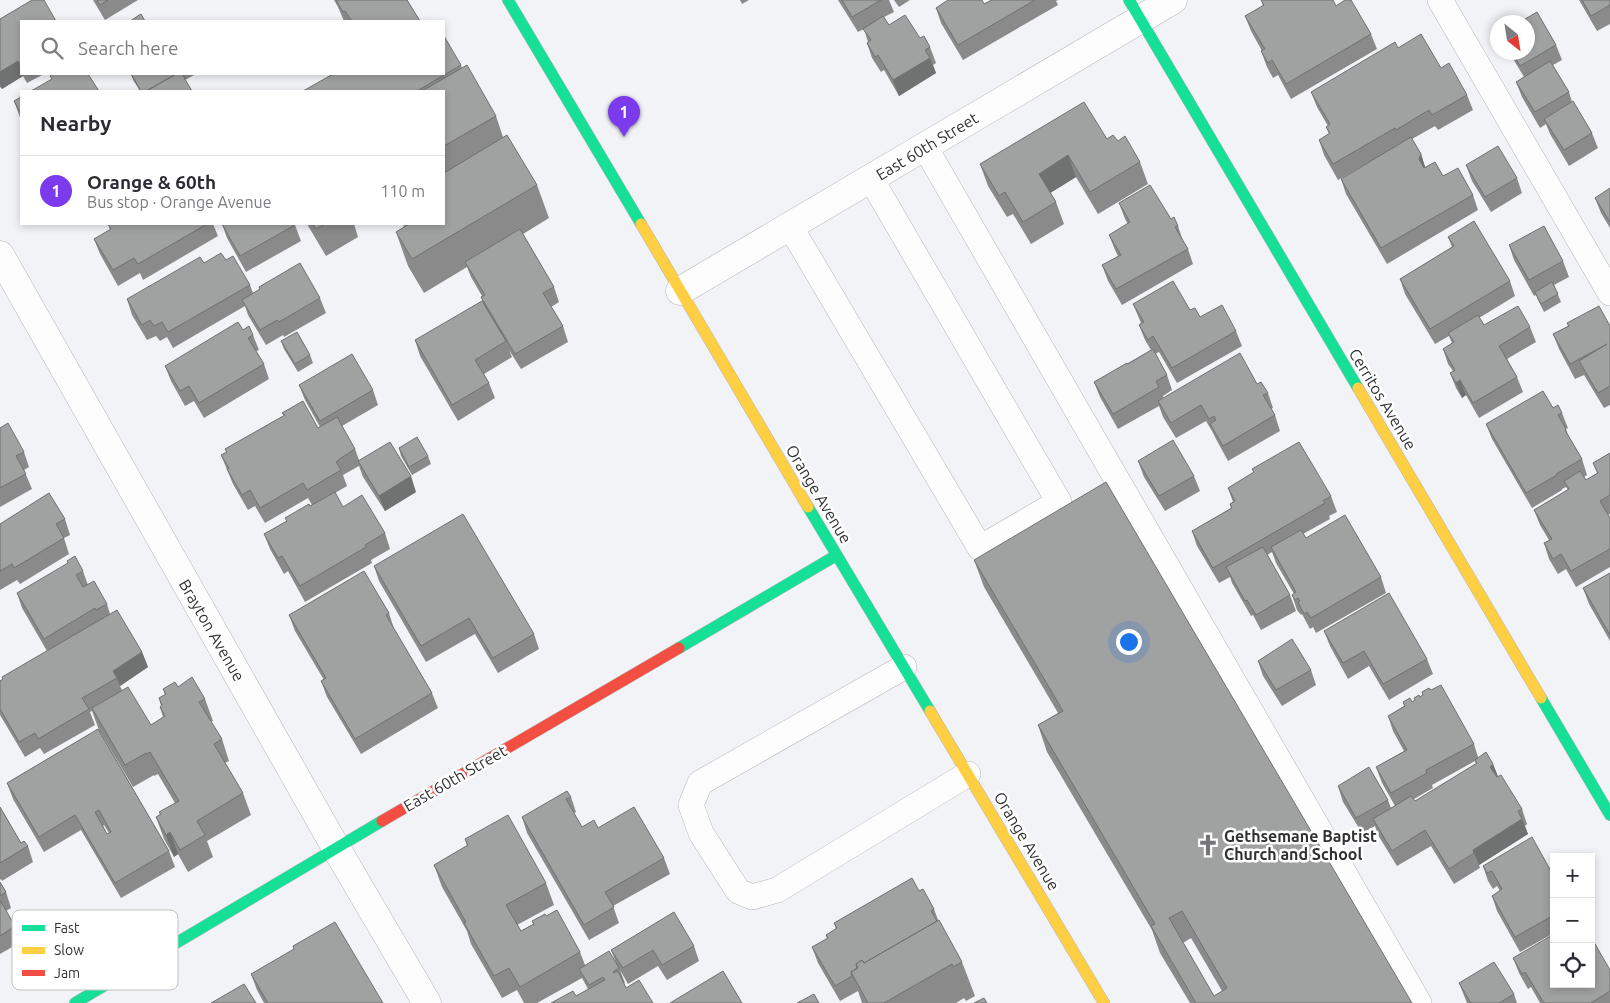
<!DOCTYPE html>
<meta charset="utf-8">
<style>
:root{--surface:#fff;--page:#f7f7f7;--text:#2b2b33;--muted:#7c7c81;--line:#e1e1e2;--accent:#7c3aed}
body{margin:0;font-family:Ubuntu,sans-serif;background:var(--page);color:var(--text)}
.controls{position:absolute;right:15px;bottom:15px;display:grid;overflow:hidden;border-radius:0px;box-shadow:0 2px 8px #0003}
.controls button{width:45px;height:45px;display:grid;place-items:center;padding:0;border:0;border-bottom:1px solid var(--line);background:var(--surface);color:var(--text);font:25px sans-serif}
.compass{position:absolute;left:1490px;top:15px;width:45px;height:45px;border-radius:50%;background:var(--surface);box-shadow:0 2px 8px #0003;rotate:150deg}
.you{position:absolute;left:1128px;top:641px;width:18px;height:18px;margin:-12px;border:4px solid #fff;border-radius:50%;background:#1a73e8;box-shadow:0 0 0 8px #1a73e833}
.badge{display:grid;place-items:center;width:32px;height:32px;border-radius:50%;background:var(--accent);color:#fff;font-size:16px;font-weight:700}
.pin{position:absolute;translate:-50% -41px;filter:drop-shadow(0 1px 2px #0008)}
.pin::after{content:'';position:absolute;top:26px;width:18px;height:15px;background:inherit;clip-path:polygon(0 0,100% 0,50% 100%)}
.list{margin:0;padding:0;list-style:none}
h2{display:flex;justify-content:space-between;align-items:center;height:65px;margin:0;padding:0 20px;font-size:21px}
h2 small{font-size:16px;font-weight:400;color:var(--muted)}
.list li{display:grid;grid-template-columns:32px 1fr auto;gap:15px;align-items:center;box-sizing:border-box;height:70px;padding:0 20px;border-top:1px solid var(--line)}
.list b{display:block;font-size:19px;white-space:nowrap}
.list p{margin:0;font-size:16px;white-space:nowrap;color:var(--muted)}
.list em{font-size:16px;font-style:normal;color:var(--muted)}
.icon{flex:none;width:28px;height:28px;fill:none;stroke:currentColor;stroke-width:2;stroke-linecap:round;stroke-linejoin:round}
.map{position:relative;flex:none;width:1610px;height:1003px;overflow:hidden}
.search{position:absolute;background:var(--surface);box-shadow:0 2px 8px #0003;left:20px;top:20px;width:425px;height:55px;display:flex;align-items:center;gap:12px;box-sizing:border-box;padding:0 18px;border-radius:0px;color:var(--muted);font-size:19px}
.panel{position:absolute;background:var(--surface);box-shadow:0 2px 8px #0003;left:20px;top:90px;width:425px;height:135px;border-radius:0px}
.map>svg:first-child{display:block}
</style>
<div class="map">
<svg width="1610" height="1003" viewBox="0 0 1610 1003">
<rect width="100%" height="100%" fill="#f2f3f6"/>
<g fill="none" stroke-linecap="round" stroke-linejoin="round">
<g stroke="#b6b6b9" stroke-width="26">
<path id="lane" d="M1440,0L1610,293
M925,147L1419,1003
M790,226L980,548L1059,502L871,179
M904,667L700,783L691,805L701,833L738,891L752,897L777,890L968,774"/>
</g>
<g stroke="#b6b6b9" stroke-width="29">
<path id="street" d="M0,255L336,848L427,1003
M680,291L1173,0"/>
</g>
<g stroke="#b6b6b9" stroke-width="12">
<path id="fast" d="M508,0L641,224
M1129,0L1358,388
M808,507L930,711
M679,648L837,555
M1541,698L1610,815
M75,1003L382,821"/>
</g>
<g stroke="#b6b6b9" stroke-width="12">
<path id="slow" d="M641,224L808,507
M1358,388L1541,698
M930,711L1104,1003"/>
</g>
<g stroke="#b6b6b9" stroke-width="12">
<path id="jam" d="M382,821L679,648"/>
</g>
<use href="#lane" stroke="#fdfdfe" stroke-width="25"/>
<use href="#street" stroke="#fdfdfe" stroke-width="28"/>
<use href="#fast" stroke="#16e098" stroke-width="11"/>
<use href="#slow" stroke="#ffcf43" stroke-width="11"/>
<use href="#jam" stroke="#f24e42" stroke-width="11"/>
</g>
<path fill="#8a8a8a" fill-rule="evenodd" d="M93,0H138L105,20Z
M334,0H407L420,21H344L338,7Z
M740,0H749L742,4Z
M838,0H889L894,12L884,17L889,25L920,38L930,47L936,63L933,65L936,73L899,96L884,70L881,72L872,58L867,43L868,42L864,29L858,32Z
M894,0H910L899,7Z
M991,0H1058L1056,1L1058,5L963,60L941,23L936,8L984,4Z
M1261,0L1336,6L1371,34L1377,49L1291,99L1278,75L1273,78L1267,67L1261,51H1262L1251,31L1245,16L1263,6Z
M1579,0H1610V24L1597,31Z
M0,19L21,21V74H44L27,83L23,76L2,89L0,87Z
M1556,45L1562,60L1553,65L1569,92L1572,102L1592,133L1598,148L1569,166L1550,134L1546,124L1540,128L1522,97L1516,82L1524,77L1509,52H1528Z
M1398,48L1441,68L1467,95L1473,110L1438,130L1435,126L1412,139L1421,154L1425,167L1443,176L1473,195L1478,210L1387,264L1346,194L1341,179L1401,144L1338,180L1324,155L1319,140L1329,134L1326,127L1328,126L1317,107L1311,92Z
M461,65L462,68L496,116L503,137L537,185L549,218L523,234L554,287L559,302L551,307L563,326L568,342L521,369L509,350L512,357L484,374L489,383L495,398L458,421L420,356L415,340L483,303L481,297L482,296L471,277L467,267L424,293L408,266L396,232L404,227L403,224H444V91H303Z
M131,74H196L185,80L192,91H140L133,80Z
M21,97V120L14,101Z
M1107,139L1118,141L1140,162L1148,184L1098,214L1076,177L1050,193L1056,202L1064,224L1031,244L1013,214L1007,217L988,186L980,164Z
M1466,165L1517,178L1522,193L1491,212L1472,181Z
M1610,189V228L1601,213L1595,198Z
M1119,203L1171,219L1178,226L1183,241L1188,249L1193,264L1122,305L1108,281L1102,265L1118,256L1115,250L1109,235L1128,224L1125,219Z
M108,224H213L218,236L143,280L140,273L118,286L100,254L94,239L110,230Z
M222,224L295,225L301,241L246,272L227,238Z
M307,224H354L358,237L326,256Z
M1448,237L1510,281L1515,296L1479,318L1484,325L1530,327L1536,342L1507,359L1517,377L1523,392L1479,418L1466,395L1462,398L1456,388L1450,373L1453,371L1448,364L1443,349L1452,343L1449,336L1435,344L1405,294L1400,279L1452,247Z
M1509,245L1563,261L1569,277L1554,285L1561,302L1544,312L1538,300L1536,295L1534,296L1514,260Z
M226,260L250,285L253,293L260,289L259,287L320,298L326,313L284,337L283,335L266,345L248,315L245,306L173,348L167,337L160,341L156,336L147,340L132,315L127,299L204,263Z
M1133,304L1190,310L1200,317L1236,331L1242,346L1177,383L1159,352L1155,354L1167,375L1172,390L1163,396V398L1257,384L1268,393L1273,408L1271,409L1275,415L1280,431L1228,461L1216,439L1212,431L1206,421L1176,438L1163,417L1159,406L1118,429L1100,397L1094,382L1151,350L1145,340L1139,325L1141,323Z
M1567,323L1610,326V405L1604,408L1584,375L1575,379L1559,349L1553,334L1568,326Z
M243,330L253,335L259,350L256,351L264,364L269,379L204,418L194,401L185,406L171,381L165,366Z
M281,341L310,355L313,363L298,372L284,349Z
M299,385L373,390L378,405L342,426L355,449L359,460L416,492L385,511L363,477L359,466L343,475L347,486L335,493L343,507L385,533L390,549L371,560L372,563L305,602L288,571L284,574L270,549L264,534L287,521L285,518L312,505L308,498L265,523L255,506L248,510L233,484L221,455L226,452L225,449L284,416L282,413L318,428L320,427L305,400Z
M1553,408L1562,413L1568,428L1566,429L1569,438L1582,459L1587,475L1584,477L1586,480L1597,473L1593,463L1610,453V514L1608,515L1610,518V567L1576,587L1566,569L1558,574L1549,559L1544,543L1549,540L1540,525L1534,510L1568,490L1566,487L1562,489V490L1532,508L1492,439L1486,424Z
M0,428L24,452L29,467L24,470L32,489L0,507Z
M399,448L428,456L431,464L412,475L401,456Z
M1138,461L1194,476L1200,491L1165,511L1144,477Z
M1252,469L1331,496L1337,512L1329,516L1330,519L1303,534L1306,538L1381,577L1386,593L1316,633L1313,627L1310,629L1302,614L1301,615L1297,610L1292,595L1294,594L1276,563L1272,552L1267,555L1290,595L1296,611L1261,630L1253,615L1251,616L1232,583L1230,577L1219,583L1197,546L1192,531L1231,508L1230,504L1233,502L1228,488L1254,473Z
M65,519L70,535L64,538L69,554L20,584L17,580L0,590V524Z
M974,560L1412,1003H1190L1160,953L1152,930L1047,752L1038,725L1058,713L984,587ZM1191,938L1222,991L1214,996L1183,943Z
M374,566L534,634L539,649L498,673L475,634L426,662L379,581Z
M83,571L88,585L107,604L110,614L142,652L148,667L120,686L122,690L151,725L163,717L160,707L161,706L159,698L165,695L163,689L178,687L205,699L213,721L211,722L222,739L229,761L225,763L243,793L251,815L207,841L213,857L188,872L178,854L174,857L164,839L156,817L160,815L159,812L175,803L158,774L154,776V775L133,787L99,730L92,711L90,712L95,725L44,754L40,748L25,757L0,715V681L47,651L22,608L17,593Z
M1610,573V641L1589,604L1583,588Z
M389,613L394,629L432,693L438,708L361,754L327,697L321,681L324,680L295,631L289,615Z
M1324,631L1427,659L1433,674L1389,700L1369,666L1348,679L1330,646Z
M1258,661L1311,670L1316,685L1282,706L1263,676Z
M1422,692L1474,744L1478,757L1493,764L1498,777L1522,809L1527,824L1525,826L1528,834L1479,865L1480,868L1454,884L1431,846L1397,866L1378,835L1375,826L1362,833L1343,802L1338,786L1388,800L1391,808L1395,806L1382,783L1376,767L1404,751L1393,731L1388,716L1404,706L1403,702H1412L1415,700L1414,698L1420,697L1423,695ZM1475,761L1476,764L1415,801L1414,799L1433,788L1432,785Z
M98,729L169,851L175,867L121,898L81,830L44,852L13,799L7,783ZM104,825L109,833L107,834L103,826Z
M571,797L576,812L574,813L582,827L598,828L664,858L670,874L613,906L619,923L589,940L527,833L522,817Z
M0,807L21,843L28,846L33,862L2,881L1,879L0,880Z
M465,839L546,883L554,905L517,925L521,931L533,924L532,921L546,916L580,952L585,965L616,963L611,950L694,946L699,961L667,980L658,966L628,984L620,970L625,983L624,984L626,988L653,1003L576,996L588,989L582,978L537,1003H524L517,990L502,998L471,944L467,931L442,887L434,865L467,846Z
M1483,866L1552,873L1554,872V933L1520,952L1497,911L1492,896L1500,891L1497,886L1493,889L1488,881Z
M0,882L6,892L11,908L6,911L15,926L21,942L0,954Z
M919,891L934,909L938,920L962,962L975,996L966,1001L964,998L956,1003H862L858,991L840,1001L818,963L812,947L827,939L826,935L836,929L834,923Z
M293,946L383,1003H264L257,990L251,974L294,950Z
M1513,958L1610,970V1003H1540L1531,987L1528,989L1519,973Z
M1459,983L1514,994L1517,1003H1467Z"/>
<path fill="#707171" d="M930,58L936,73L899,96L893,80Z
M18,61L21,71V74H22L23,76L2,89L0,85V72Z
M1421,154L1426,170L1424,174L1419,159Z
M1068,155L1076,177L1047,195L1039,174Z
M1460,380L1466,395L1462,398L1456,383Z
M411,476L416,492L385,511L379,496Z
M142,652L148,667L120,686L117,678L113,671Z
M1493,764L1499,779L1490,767Z
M1522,819L1528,834L1479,865L1473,850Z
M170,832L178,854L174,857L166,835Z"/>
<path fill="#a0a1a1" stroke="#707171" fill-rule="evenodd" d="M32,0H44L56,21H21V67L18,61L0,72V19Z
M97,0H108L100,5Z
M336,0H407L420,21H352L345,11L343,12Z
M842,0H881L852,17Z
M948,0H982L984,4L992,0H1035L958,45L936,8Z
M1261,0H1333L1336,6L1345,0H1351L1371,34L1286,84L1272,60L1268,63L1261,51L1265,49L1245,16L1264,5Z
M1582,0H1610V5L1591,16Z
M1537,12L1556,45L1520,66L1512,52H1528V22H1520Z
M141,14L145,21H130Z
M905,15L920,38L924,36L930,47L925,50L930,58L893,80L878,55L875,57L867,43L871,40L863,29L883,16L889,25Z
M1421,34L1441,68L1449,63L1467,95L1432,115L1429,110L1396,130L1395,128L1333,164L1319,140L1330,133L1326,127L1330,124L1311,92L1395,42L1398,48Z
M444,36L461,65L417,91H303L333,74H444Z
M1550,61L1569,92L1535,112L1516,82Z
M467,65L496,116L444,146V91H422Z
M53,74H88L99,91H31L52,79L50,76Z
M131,74H176L148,90L149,91H141Z
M176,74H182L192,91H149L148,90Z
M21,97V114L14,101Z
M1573,101L1592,133L1564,150L1544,119Z
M1084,102L1107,139L1113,135L1118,141L1125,136L1140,162L1090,192L1068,155L1039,174L1056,202L1023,222L1005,192L999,196L980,164Z
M507,135L537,185L412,259L396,232L409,224H444V173Z
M1411,137L1421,154L1419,159L1424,168L1435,162L1443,176L1458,168L1473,195L1381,248L1341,179Z
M1498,146L1517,178L1485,197L1466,165Z
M1150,185L1171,219L1174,217L1178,226L1175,227L1188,249L1116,289L1102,265L1121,255L1109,235L1130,222L1119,203Z
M1610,188V222L1595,198Z
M1474,221L1510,281L1430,329L1400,279L1454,246L1448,237Z
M108,224H207L138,264L134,258L113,270L94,239L111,229Z
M222,224H294L295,225L240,256Z
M313,224H325L316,229Z
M1544,226L1563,261L1529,280L1509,245Z
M520,229L554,287L543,293L563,326L515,354L481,297L485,295L465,262Z
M221,253L226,260L233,256L250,285L168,332L162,322L154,326L150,320L142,325L127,299L200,257L204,263Z
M300,263L320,298L279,322L277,320L260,330L242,300L260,289L259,287Z
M1173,281L1190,310L1195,308L1200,317L1222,305L1236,331L1172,368L1153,336L1148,340L1139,325L1144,322L1133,304Z
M1552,282L1558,294L1541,304L1535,292Z
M482,301L506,341L475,360L489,383L452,405L415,340Z
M1518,306L1530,327L1499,346L1517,377L1473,403L1460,380L1456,383L1450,373L1455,370L1443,349L1454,342L1448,333L1478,315L1484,325Z
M1599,306L1610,326V386L1598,393L1579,361L1607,344L1570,364L1553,334L1569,326L1567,323Z
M238,322L243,330L249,326L253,335L248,338L264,364L199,403L189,386L180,391L165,366Z
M297,332L310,355L295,364L281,341Z
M1153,349L1167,375L1156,381L1159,387L1113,414L1094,382L1127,363L1128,364Z
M1240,353L1257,384L1261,382L1268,393L1263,395L1275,415L1223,446L1210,424L1216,420L1214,416L1209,419L1201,405L1171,423L1158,401Z
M352,354L373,390L320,421L299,385Z
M1543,391L1553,408L1558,405L1562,413L1558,415L1566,429L1565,430L1582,459L1556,474L1557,475L1526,493L1486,424Z
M303,401L318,428L337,417L355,449L338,460V461L336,462L341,470L307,490L303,483L260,508L250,490L242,495L227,469L229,468L221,455L227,452L225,449L285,415L282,413Z
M8,423L24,452L16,456L26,474L0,488V428Z
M417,437L428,456L409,467L399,448Z
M1173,440L1194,476L1159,496L1138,461Z
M390,442L411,476L379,496L358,461Z
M1299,442L1331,496L1323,501L1325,503L1213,568L1192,531L1232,508L1230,504L1235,501L1228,488L1254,472L1252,469Z
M1610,453V495L1600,501L1610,518V549L1571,571L1561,554L1553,559L1544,543L1552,539L1534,510L1569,489L1564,481L1580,471L1586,480L1598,473L1593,463Z
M1106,482L1412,1003H1196L1151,926L1155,924L1038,725L1063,711L974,560ZM1182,911L1227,988L1214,996L1169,918Z
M335,492L343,507L362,495L385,533L365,545L366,547L300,586L282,556L278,558L264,534L287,521L285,518L309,504L310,506Z
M49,493L65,519L56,524L64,538L14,568L12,564L0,571V524Z
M463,514L534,634L493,658L469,618L421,646L374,566Z
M1345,515L1381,577L1311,618L1307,612L1304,614L1298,602L1300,601L1298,598L1295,600L1292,595L1296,592L1271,547L1301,530L1306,538Z
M1263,547L1290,595L1256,615L1247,600L1245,601L1226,567Z
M75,556L83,571L76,575L83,587L94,581L107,604L96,610L95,608L44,639L17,593L68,563L67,561Z
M364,571L389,613L386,615L432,693L355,739L321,681L326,678L289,615Z
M1610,573V635L1583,588Z
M1389,593L1427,659L1383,684L1364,651L1343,663L1324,631Z
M117,610L142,652L113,671L117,678L82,698L89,709L38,739L35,733L19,742L0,709V681L3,679L2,677Z
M1292,639L1311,670L1276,690L1258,661Z
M192,677L205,699L199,702L222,739L214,744L243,793L197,821L205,835L180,850L170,832L166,835L156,817L161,814L159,812L179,801L150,752L146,754V753L125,765L92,708L128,687L151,725L165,716L160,707L162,705L159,698L166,694L163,689L175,682L178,687Z
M1441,685L1474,744L1426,770L1427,773L1391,793L1376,767L1407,750L1388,716L1405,706L1403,702L1410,698L1412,702L1415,700L1414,698L1419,695L1420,697L1423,695L1422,692L1429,688L1431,690Z
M98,729L169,851L115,883L75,815L39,837L7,783ZM99,810L111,832L107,834L95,812Z
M1486,752L1493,764L1490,767L1497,777L1501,775L1522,809L1518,811L1522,819L1473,850L1474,853L1449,869L1425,830L1392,851L1373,819L1411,796L1415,801L1477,763L1475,760Z
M1369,767L1388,800L1356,818L1338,786Z
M567,791L571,797L566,799L582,827L594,820L598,828L634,807L664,858L605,892L614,907L584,925L522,817Z
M0,807L21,843L24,841L28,846L0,863Z
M508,815L546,883L506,905L521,931L534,924L532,921L545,914L546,916L557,910L580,952L520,987L509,968L494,976L464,923L466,922L434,865L468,845L465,839Z
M1532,837L1552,873L1554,872V915L1515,937L1492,896L1502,889L1492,871L1487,873L1483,866Z
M912,878L919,891L923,889L934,909L931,911L937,921L864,963L862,960L856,964L857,968L851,972L852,976L835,986L812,947L828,938L826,935L837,928L834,923Z
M0,882L6,892L0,896Z
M0,900L15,926L0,936Z
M674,912L694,946L662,965L653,950L623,968L611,950Z
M939,920L962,962L953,967L952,964L884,1003H868L851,972L858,968L856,964L862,960L864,963Z
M335,922L383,1003H268L251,974L294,949L293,946Z
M1554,934V984H1591V937L1610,970V991L1591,1003H1544L1525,972L1522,974L1513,958Z
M609,951L619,968L613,972L614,973L618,971L626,988L639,980L653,1003H551L573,991L576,996L605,980L603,977L589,985L579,969Z
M1494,962L1514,994L1499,1003H1471L1459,983Z
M723,971L742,1003H670Z
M244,984L256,1003H211Z
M814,994L819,1003H797Z
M984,998L987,1003H974Z"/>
<defs>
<g id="church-bare" transform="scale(1.725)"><path d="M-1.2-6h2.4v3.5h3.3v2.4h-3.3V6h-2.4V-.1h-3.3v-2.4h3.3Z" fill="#757578" stroke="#fff" stroke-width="2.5" paint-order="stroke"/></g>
</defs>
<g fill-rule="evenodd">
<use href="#church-bare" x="1208" y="845"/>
</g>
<g text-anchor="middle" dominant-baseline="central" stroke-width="5" stroke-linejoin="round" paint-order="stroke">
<g font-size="16" fill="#313134" stroke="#fff">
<text transform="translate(927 146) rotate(-31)">East 60th Street</text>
<text transform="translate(1383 399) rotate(59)">Cerritos Avenue</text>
<text transform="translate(819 494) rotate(59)">Orange Avenue</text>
<text transform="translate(212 630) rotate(60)">Brayton Avenue</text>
<text transform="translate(455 778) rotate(-30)">East 60th Street</text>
<text transform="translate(1027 841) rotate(59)">Orange Avenue</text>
</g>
<g font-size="16" font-weight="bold" fill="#313134" stroke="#fff" text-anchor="start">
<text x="1224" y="836">Gethsemane Baptist<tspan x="1224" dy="18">Church and School</tspan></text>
</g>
</g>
<rect x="12" y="910" width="166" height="80" rx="8" fill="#fff" stroke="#c1c1c2" stroke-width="1"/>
<rect x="22" y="925" width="23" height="6" fill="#16e098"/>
<rect x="22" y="947" width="23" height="7" fill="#ffcf43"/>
<rect x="22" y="970" width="23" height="6" fill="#f24e42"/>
<g font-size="14" fill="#313134">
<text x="54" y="933">Fast</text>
<text x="54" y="955">Slow</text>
<text x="54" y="978">Jam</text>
</g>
</svg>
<div class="controls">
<button>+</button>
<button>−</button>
<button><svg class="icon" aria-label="locate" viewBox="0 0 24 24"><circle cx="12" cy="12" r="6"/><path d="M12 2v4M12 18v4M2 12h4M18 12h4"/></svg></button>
</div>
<svg class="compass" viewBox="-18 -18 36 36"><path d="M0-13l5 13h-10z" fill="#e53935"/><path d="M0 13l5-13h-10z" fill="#7c7c81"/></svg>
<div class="you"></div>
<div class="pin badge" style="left:624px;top:137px">1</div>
<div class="search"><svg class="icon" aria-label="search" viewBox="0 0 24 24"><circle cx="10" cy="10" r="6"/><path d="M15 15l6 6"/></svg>Search here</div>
<section class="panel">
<h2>Nearby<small></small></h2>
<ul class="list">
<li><span class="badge">1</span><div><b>Orange &amp; 60th</b><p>Bus stop · Orange Avenue</p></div><em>110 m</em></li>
</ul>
</section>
</div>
